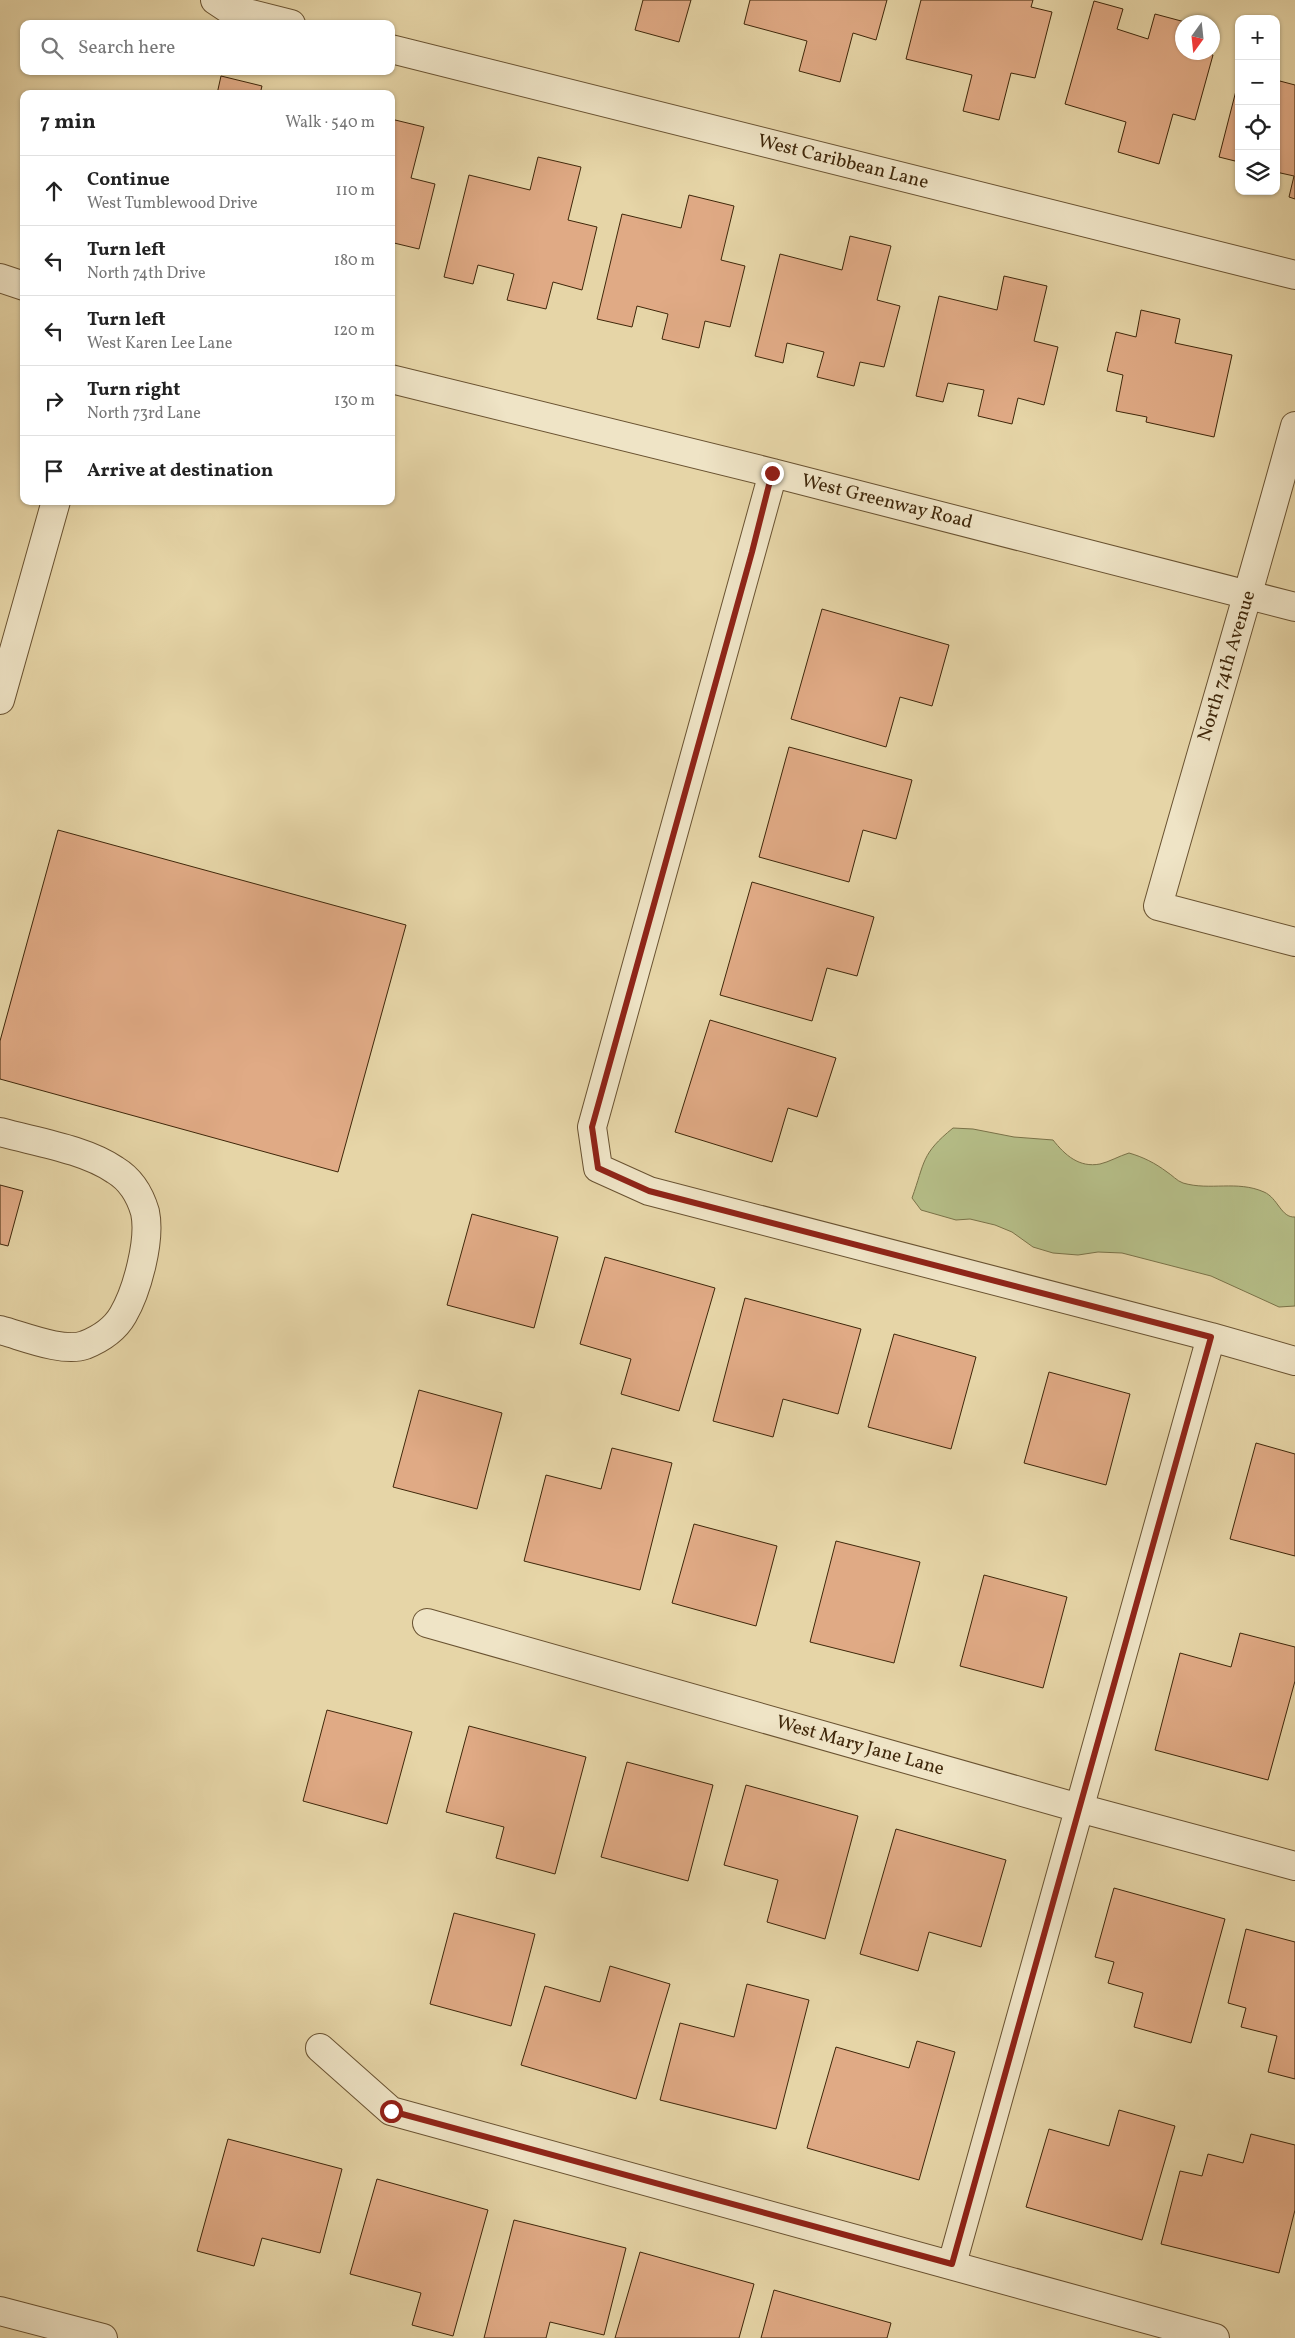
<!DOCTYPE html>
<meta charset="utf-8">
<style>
:root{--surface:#fff;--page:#f2f2f2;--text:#222;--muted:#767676;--line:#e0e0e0}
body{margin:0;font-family:Vollkorn,serif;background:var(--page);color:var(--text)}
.controls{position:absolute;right:15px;top:15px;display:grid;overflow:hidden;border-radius:10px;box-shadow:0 1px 4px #0004}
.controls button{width:45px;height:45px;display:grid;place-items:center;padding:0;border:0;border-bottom:1px solid var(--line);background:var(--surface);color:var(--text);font:25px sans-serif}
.compass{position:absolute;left:1175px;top:15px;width:45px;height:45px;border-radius:50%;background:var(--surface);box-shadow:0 1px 4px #0004;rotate:195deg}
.stop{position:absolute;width:15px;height:15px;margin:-11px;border:4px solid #8f2418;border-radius:50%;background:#fff}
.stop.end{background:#8f2418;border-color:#fff;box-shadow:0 1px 5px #0008}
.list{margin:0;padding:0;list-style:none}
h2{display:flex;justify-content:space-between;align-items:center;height:65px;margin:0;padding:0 20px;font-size:21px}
h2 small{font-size:16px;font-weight:400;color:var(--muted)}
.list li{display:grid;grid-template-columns:32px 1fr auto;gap:15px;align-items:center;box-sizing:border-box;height:70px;padding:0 20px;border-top:1px solid var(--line)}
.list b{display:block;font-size:19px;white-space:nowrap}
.list p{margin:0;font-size:16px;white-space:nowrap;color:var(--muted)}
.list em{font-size:16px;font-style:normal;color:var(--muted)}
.icon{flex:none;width:28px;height:28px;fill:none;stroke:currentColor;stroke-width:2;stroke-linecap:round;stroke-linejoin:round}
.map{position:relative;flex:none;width:1295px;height:2338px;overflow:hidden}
.search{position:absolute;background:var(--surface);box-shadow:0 1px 4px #0004;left:20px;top:20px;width:375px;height:55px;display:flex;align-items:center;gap:12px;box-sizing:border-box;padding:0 18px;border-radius:10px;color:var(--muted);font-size:19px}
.panel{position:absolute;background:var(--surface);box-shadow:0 1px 4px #0004;left:20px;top:90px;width:375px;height:415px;border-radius:10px}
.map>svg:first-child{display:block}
</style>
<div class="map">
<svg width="1295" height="2338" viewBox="0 0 1295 2338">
<rect width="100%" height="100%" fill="#e6d5a7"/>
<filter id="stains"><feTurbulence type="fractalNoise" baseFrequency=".004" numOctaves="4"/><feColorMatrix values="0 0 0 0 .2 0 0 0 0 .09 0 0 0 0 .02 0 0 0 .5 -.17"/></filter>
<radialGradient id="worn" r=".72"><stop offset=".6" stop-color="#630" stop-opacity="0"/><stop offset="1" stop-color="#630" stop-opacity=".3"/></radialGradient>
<path fill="#b5bd87" stroke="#7a7248" d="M953,1128L973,1129L1014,1137L1053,1140C1065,1155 1079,1168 1100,1164C1109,1162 1119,1156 1129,1153C1143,1157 1155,1163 1167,1172C1172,1175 1177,1181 1183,1183C1210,1191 1237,1180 1264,1192C1278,1198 1281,1218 1295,1217V1306L1279,1307L1211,1276L1122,1253L1098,1252L1078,1255L1053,1253L1033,1247L1012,1232L995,1225L970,1219L956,1220L921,1210L912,1198C925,1162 921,1154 953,1128Z"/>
<path fill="#e0aa85" stroke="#3f270a" d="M643,0H691L679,42L635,30Z
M750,0H887L876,40L853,33L840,82L799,71L807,41L744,24Z
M921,0H1033L1031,7L1052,12L1035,78L1011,73L999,120L963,111L972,75L906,59Z
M1094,1L1123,9L1117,29L1148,39L1155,14L1185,22H1182V52H1203L1213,55L1195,120L1173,114L1159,164L1118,152L1126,122L1065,104Z
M221,76L262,86L260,94H217Z
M1239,79V162L1219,157Z
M1276,80L1295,85V199L1289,197L1294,176L1276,172Z
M391,119L424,127L411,178L435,184L419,249L394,243L391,254Z
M538,157L581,167L568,220L597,227L582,290L553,282L546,309L507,300L514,274L478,265L473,284L444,277L469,175L530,190Z
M689,195L734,206L721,260L745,266L730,327L705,321L699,348L662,339L668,314L637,306L632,327L597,319L622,214L681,228Z
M850,236L891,246L877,300L900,306L884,367L860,362L854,386L817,377L824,352L787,343L783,363L755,356L780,254L842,270Z
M1004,276L1047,286L1034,341L1058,347L1044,405L1018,398L1012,424L978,416L984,390L948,383L943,402L916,396L939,296L997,310Z
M1141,310L1180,319L1175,343L1232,355L1214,437L1146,422L1147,417L1116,411L1123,375L1107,371L1116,332L1136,337Z
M822,609L949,645L932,706L900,697L886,747L791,719Z
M789,747L912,780L896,839L863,830L849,882L759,857Z
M58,830L406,925L338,1172L0,1079V1041Z
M752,882L874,917L857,976L827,968L812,1021L720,995Z
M710,1020L836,1058L817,1117L788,1108L772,1162L675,1132Z
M0,1185L23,1191L8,1246L0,1244Z
M472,1214L558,1237L534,1328L447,1305Z
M605,1257L715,1288L679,1411L621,1394L631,1359L580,1344Z
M745,1298L861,1329L838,1414L783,1399L773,1437L713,1421Z
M894,1334L976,1357L951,1449L868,1427Z
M1049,1372L1130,1394L1106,1485L1024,1463Z
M419,1390L502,1413L477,1509L393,1487Z
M1256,1443L1295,1454V1556L1230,1539Z
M612,1448L672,1463L640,1590L524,1561L546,1475L601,1489Z
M694,1524L777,1546L756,1626L672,1603Z
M836,1541L920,1562L894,1663L810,1642Z
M984,1575L1067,1597L1043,1688L960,1666Z
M1240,1633L1295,1647V1681L1268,1780L1155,1750L1180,1653L1231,1667Z
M327,1710L412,1732L387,1824L303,1801Z
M469,1726L586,1757L555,1874L496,1858L504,1827L446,1812Z
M627,1762L713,1785L688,1881L601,1857Z
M746,1785L858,1816L825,1939L767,1922L778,1880L724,1865Z
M896,1829L1006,1860L981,1947L929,1932L918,1971L860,1954Z
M1114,1888L1225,1919L1191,2043L1134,2027L1143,1993L1108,1983L1114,1962L1095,1957Z
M454,1913L535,1934L511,2026L430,2004Z
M1246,1929L1295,1942V2079L1268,2072L1277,2036L1241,2027L1246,2008L1228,2003Z
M610,1966L670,1984L636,2099L521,2065L545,1986L600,2002Z
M747,1984L809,2000L776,2129L660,2100L680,2023L734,2037Z
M917,2041L955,2052L919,2180L807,2148L836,2047L909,2068Z
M1119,2110L1175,2126L1142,2240L1026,2207L1049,2129L1109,2146Z
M1251,2134L1295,2145V2210L1279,2273L1161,2244L1180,2171L1202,2176L1208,2154L1243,2163Z
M228,2139L342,2169L320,2253L262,2238L254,2266L197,2251Z
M377,2179L488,2210L453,2336L412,2325L421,2293L350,2274Z
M514,2220L626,2248L604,2335L550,2322L546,2338H484Z
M640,2252L754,2284L739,2338H615Z
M774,2290L891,2323L887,2338H761Z"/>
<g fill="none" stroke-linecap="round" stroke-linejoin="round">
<g stroke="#695231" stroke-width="30">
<path id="minor" d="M215,0L227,8L291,24
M391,49L1295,275
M0,278L24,286
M391,379L773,473L1295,607
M1295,426C1251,587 1203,746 1158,906L1295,942
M773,473L592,1127L598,1168L649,1191L1211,1337L1295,1361
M0,700L56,501
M0,1132C36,1142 84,1149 115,1170C130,1179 140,1195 145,1212C151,1240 137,1291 123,1315C115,1329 100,1339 85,1345C63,1353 23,1336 0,1330
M427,1623L1079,1808L1295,1866
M320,2048L391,2111L1215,2338
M952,2264L1211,1337
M0,2311L103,2338"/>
</g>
<use href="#minor" stroke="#efe4c6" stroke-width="28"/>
</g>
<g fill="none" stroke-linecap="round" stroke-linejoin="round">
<path stroke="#8f2418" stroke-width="6" d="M391,2111L952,2264L1211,1337L649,1191L598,1168L592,1127L752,552L772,473"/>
</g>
<g text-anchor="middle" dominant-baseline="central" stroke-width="4" stroke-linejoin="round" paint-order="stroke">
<g font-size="19" fill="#3f270a" stroke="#efe4c6">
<text transform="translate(843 162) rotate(14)">West Caribbean Lane</text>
<text transform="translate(887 502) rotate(14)">West Greenway Road</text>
<text transform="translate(1227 666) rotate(-73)">North 74th Avenue</text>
<text transform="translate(860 1746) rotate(16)">West Mary Jane Lane</text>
</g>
</g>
<rect width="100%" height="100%" filter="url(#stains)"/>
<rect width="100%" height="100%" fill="url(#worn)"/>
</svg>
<div class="controls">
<button>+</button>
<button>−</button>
<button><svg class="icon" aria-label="locate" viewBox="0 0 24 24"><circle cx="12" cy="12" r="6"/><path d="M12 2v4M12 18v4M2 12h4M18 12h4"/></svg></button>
<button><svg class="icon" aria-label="layers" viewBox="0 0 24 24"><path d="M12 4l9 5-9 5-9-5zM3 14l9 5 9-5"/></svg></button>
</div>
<svg class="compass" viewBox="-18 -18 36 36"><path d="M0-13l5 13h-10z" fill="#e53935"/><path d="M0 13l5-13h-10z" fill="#767676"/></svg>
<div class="stop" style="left:391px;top:2111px"></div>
<div class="stop end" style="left:772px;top:473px"></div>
<div class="search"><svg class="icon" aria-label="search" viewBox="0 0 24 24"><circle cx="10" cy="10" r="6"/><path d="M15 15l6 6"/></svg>Search here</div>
<section class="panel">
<h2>7 min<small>Walk · 540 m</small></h2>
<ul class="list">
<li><svg class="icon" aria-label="ahead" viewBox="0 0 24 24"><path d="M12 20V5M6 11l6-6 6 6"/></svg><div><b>Continue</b><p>West Tumblewood Drive</p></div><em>110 m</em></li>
<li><svg class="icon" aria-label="left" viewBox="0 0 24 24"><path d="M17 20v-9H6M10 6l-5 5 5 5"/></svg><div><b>Turn left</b><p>North 74th Drive</p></div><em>180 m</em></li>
<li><svg class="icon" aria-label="left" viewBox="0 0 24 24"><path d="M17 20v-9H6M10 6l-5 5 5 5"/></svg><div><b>Turn left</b><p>West Karen Lee Lane</p></div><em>120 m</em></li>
<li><svg class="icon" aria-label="right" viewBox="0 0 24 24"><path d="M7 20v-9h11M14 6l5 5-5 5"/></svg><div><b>Turn right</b><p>North 73rd Lane</p></div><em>130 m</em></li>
<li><svg class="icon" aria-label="arrive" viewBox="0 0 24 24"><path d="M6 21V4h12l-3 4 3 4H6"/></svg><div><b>Arrive at destination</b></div></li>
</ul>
</section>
</div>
